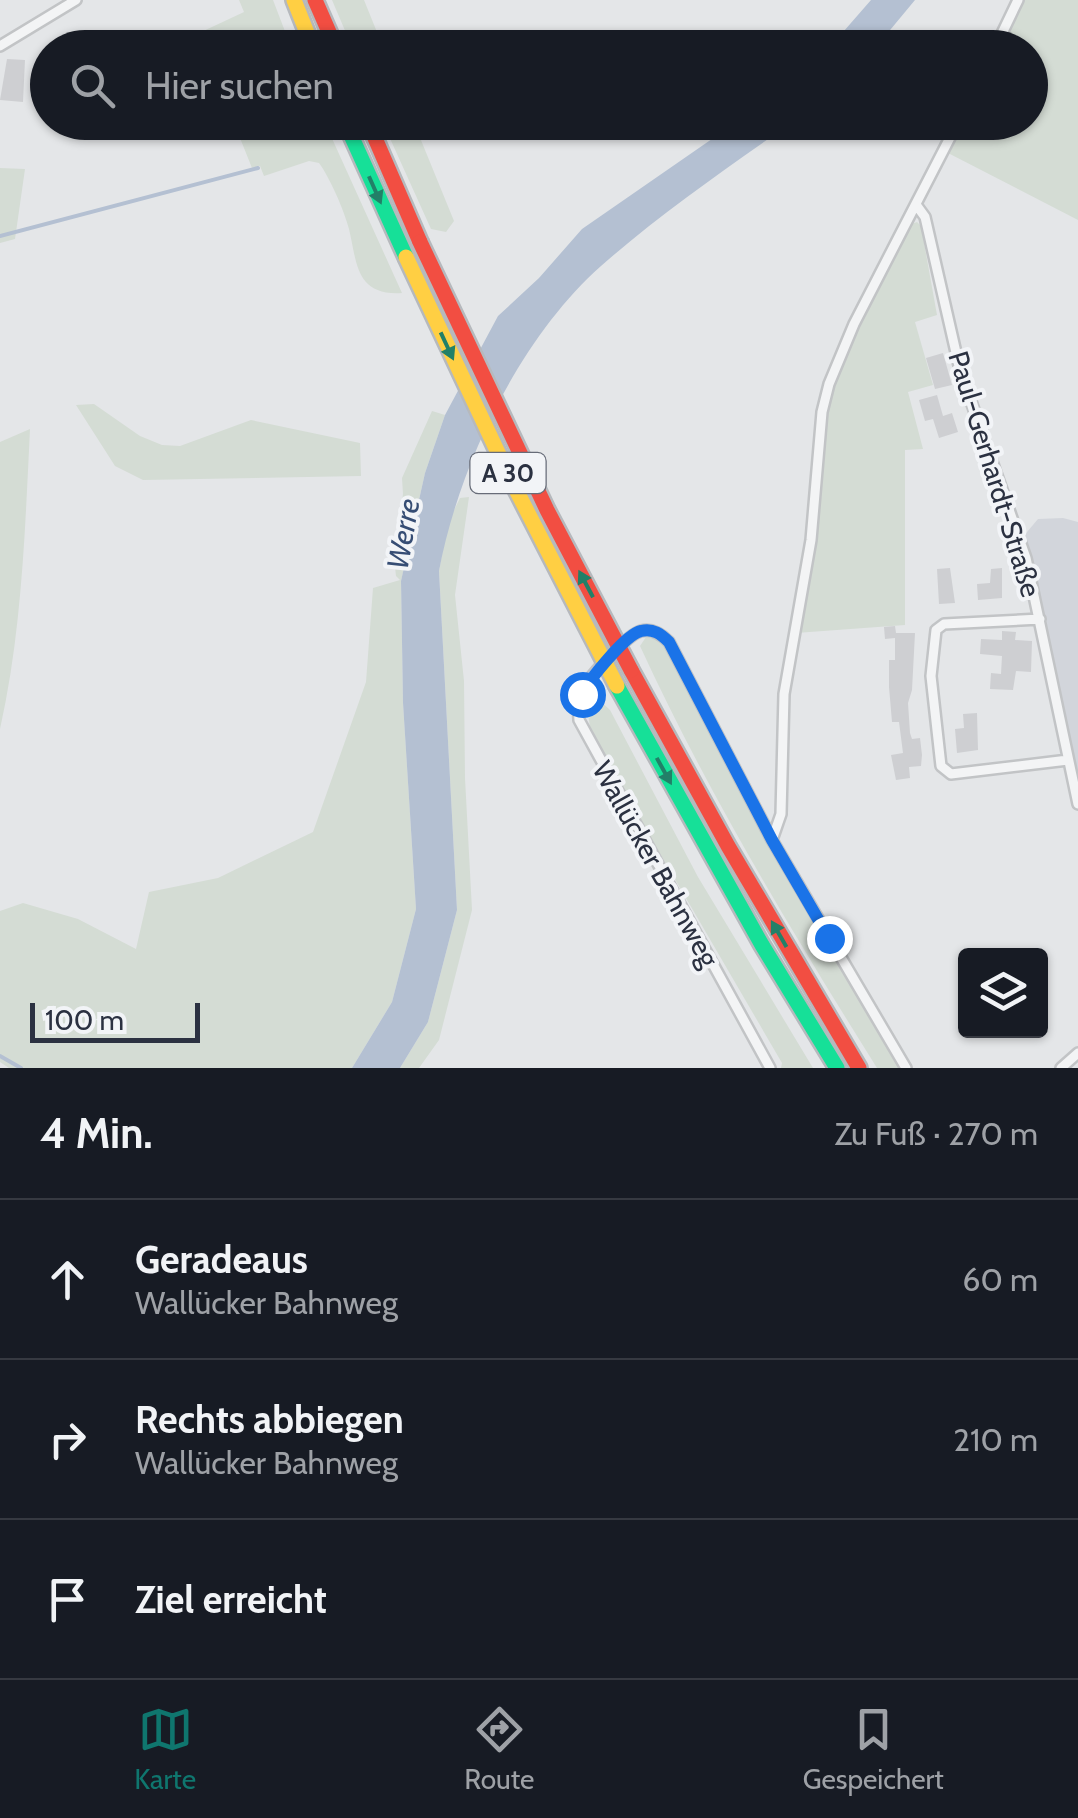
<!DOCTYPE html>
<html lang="de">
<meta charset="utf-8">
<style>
:root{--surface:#171b24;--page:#20242c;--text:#f1f3f6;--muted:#9ea1a6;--line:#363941;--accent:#0f766e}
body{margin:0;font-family:Cabin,sans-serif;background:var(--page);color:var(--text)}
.controls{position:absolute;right:30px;bottom:30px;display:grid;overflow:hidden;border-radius:10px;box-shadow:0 2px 8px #0004}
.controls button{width:90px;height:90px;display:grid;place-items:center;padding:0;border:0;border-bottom:2px solid var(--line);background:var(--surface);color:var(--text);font:50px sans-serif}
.scale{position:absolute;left:30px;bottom:25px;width:170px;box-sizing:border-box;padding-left:10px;border:5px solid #2b3141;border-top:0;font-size:28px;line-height:35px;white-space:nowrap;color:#2b3141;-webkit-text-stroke:8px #f2f4f7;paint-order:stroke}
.stop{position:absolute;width:30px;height:30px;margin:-22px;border:8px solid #1a73e8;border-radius:50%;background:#fff}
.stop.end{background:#1a73e8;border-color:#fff;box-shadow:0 2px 10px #0008}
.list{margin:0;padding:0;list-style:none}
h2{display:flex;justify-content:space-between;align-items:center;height:130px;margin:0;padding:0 40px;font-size:42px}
h2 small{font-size:32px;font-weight:400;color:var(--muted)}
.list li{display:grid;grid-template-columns:65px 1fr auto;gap:30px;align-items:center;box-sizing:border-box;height:160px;padding:0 40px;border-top:2px solid var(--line)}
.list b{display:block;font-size:38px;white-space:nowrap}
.list p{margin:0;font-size:32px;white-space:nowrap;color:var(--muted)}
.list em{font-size:32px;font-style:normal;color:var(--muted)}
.icon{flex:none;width:55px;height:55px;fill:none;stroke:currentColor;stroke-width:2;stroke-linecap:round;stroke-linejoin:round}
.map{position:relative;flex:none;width:1078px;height:1068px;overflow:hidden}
.search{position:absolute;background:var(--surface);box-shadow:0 2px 8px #0004;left:30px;right:30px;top:30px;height:110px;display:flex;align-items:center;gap:25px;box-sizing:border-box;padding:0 35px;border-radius:55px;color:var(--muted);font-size:38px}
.sheet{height:610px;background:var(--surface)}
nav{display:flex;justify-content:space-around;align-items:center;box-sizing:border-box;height:140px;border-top:2px solid var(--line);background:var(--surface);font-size:28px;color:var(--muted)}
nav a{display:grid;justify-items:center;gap:5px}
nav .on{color:var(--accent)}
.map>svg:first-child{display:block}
</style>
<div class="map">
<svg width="1078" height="1068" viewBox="0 0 1078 1068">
<rect width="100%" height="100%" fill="#e4e6e8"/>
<path fill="#d2d5db" d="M1063,518L1078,522V795L1022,538L1038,519Z"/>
<path fill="#d4dcd4" d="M239,0H273L291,47H203L197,34L244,12Z
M332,0H364L383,47H352Z
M1022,0H1078V220L948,153L962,123L1030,122V48L999,47Z
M234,123H325L402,293C355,296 357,262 349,229C344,210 330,178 319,163L309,161L264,176L260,166L252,168Z
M383,123H414L454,221L446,232L431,229Z
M0,168L25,169L15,239L0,243Z
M917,222L921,226L937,315L915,322L933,385L908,392L923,449L905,450V625L796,633L814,541L827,412L841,364L909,225Z
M94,404L140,436L162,445L180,446L251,420L360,443L361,476L143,480L115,466L76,405Z
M432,411L445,415L425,473L401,581L403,703L416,909L392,1002L352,1068H9L0,1062V911L23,903L78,919L136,949L149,892L218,878L313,832L366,682L373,588L400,580L396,576L394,558L403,494L402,478Z
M30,429C25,530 22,631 0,729V442Z
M469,497L455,595L464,681L465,778L472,910L439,1040L419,1068H400L428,1022L457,910L439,571L448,522L460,498Z
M646,637L660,639L667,645L902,1068H877C792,932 707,792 640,646Z
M595,696L610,710L698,877L813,1068H781L782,1063L591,735L587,706Z"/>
<path fill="#b4c0d2" d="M871,0H915L876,47H830Z
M735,123H791C727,168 660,214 601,266C519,339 459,465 439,571L457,910L428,1022L400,1068H352L392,1002L416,909L403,703L401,581L425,473L445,415L498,316L539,278L582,229Z"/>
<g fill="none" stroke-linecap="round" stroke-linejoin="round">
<path stroke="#b4c0d2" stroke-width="4" d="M0,236L258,168
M0,1056L21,1068"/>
</g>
<path fill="#cecfd2" d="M7,59L25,60L23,102L0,100Z
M943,353L952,385L935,389L926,358Z
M937,395L943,416L952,413L958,432L939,438L933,419L925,421L919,400Z
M950,568L955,603L939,604L937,569Z
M1002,568V598L978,600L977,584L990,583L991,569Z
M895,626L896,633H915L912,690L908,703L910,733L912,739L920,738L922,755L921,766L909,767L910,778L896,780L891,755L903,753L899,722H892L889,687V660H895V638L885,639L884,627Z
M1002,631L1016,632L1015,640L1032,641L1031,672L1016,671L1013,690L990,689L991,673L1001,674L1002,656L980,654L981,639L1002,640Z
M977,713L978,750L957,753L955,729L964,728L963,714Z"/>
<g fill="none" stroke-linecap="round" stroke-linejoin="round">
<g stroke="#c2c4c6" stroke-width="14">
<path id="street" d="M0,46L76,0
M995,48L1018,0
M917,206L925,217L960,370L1026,558L1078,804
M1040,619L944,624L936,630L931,676L941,766L951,774L1068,760
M772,840L781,814L784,694L811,540L822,412L829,384L854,324L958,122
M770,1068L579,720C578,709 579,699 584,688C590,676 628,634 641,631C652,628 661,634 669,642L772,840L906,1068
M1061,1068L1078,1053"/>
</g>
<g stroke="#b6b9bd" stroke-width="20">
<path id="fast" d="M345,122L406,257
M617,686L762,945L837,1068"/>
</g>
<g stroke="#b6b9bd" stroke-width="20">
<path id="slow" d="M294,0L313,48"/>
</g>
<g stroke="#b6b9bd" stroke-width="20">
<path id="jam" d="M315,0L336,48
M368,122L420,242
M631,670L728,846L859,1068"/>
</g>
<use href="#street" stroke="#f3f4f5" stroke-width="9"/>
<use href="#fast" stroke="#16e098" stroke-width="15"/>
<use href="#slow" stroke="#ffcf43" stroke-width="15"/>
<use href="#jam" stroke="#f24e42" stroke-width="15"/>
<g stroke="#b6b9bd" stroke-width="20" stroke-linecap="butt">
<path id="slow-bridge" d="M406,257L508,474L617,686"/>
</g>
<g stroke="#b6b9bd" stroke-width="20" stroke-linecap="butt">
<path id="jam-bridge" d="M420,242L547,510L631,670"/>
</g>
<use href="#slow-bridge" stroke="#ffcf43" stroke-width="15"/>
<use href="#jam-bridge" stroke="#f24e42" stroke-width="15"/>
</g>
<defs><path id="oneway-solid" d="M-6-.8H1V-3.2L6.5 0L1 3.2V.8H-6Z" transform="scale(2.5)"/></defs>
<g fill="#228068">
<use href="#oneway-solid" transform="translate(375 190) rotate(66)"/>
<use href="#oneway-solid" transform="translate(447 346) rotate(65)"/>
<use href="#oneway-solid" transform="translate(586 584) rotate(-118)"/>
<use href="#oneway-solid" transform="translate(664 771) rotate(61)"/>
<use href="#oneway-solid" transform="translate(779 934) rotate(-120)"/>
</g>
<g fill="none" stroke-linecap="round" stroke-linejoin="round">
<path stroke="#1a73e8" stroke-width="12" d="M582,694C589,680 626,634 641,631C653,628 661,634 669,642L772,840L829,938"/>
</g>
<g text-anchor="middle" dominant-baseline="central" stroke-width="8" stroke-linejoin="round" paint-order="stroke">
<rect fill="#f2f4f7" stroke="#676c78" stroke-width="2.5" x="470.5" y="453" width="75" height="40" rx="8"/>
<g font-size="25" font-weight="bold" fill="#2b3141">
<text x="508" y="473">A 30</text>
</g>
<g font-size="28" fill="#2b3141" stroke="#f2f4f7">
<text transform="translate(995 474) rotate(73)">Paul-Gerhardt-Straße</text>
<text transform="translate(656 864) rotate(61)">Wallücker Bahnweg</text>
</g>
<g font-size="30" font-style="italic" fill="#364d74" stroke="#f2f4f7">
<text transform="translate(403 534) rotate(-80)">Werre</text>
</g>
</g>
</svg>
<div class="controls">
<button><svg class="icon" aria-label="layers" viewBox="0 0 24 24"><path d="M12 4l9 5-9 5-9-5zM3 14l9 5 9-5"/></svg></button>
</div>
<div class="scale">100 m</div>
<div class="stop" style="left:582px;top:694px"></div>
<div class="stop end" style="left:829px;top:938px"></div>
<div class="search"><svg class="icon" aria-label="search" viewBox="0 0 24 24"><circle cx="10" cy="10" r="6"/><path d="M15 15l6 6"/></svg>Hier suchen</div>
</div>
<section class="sheet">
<h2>4 Min.<small>Zu Fuß · 270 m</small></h2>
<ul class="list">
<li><svg class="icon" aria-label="ahead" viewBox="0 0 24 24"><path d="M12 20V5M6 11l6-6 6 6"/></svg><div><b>Geradeaus</b><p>Wallücker Bahnweg</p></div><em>60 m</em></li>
<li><svg class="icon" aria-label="right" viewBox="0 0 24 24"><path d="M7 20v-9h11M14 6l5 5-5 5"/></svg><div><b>Rechts abbiegen</b><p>Wallücker Bahnweg</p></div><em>210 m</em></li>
<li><svg class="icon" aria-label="arrive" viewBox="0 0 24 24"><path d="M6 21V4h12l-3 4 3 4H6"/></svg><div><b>Ziel erreicht</b></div></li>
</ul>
</section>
<nav>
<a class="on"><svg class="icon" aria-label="map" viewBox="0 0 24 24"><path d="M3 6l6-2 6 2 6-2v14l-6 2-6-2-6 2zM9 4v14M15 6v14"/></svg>Karte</a>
<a><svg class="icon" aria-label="directions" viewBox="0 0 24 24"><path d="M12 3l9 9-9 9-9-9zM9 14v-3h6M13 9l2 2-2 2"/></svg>Route</a>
<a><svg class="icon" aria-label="saved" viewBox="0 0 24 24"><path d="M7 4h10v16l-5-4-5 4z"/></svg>Gespeichert</a>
</nav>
